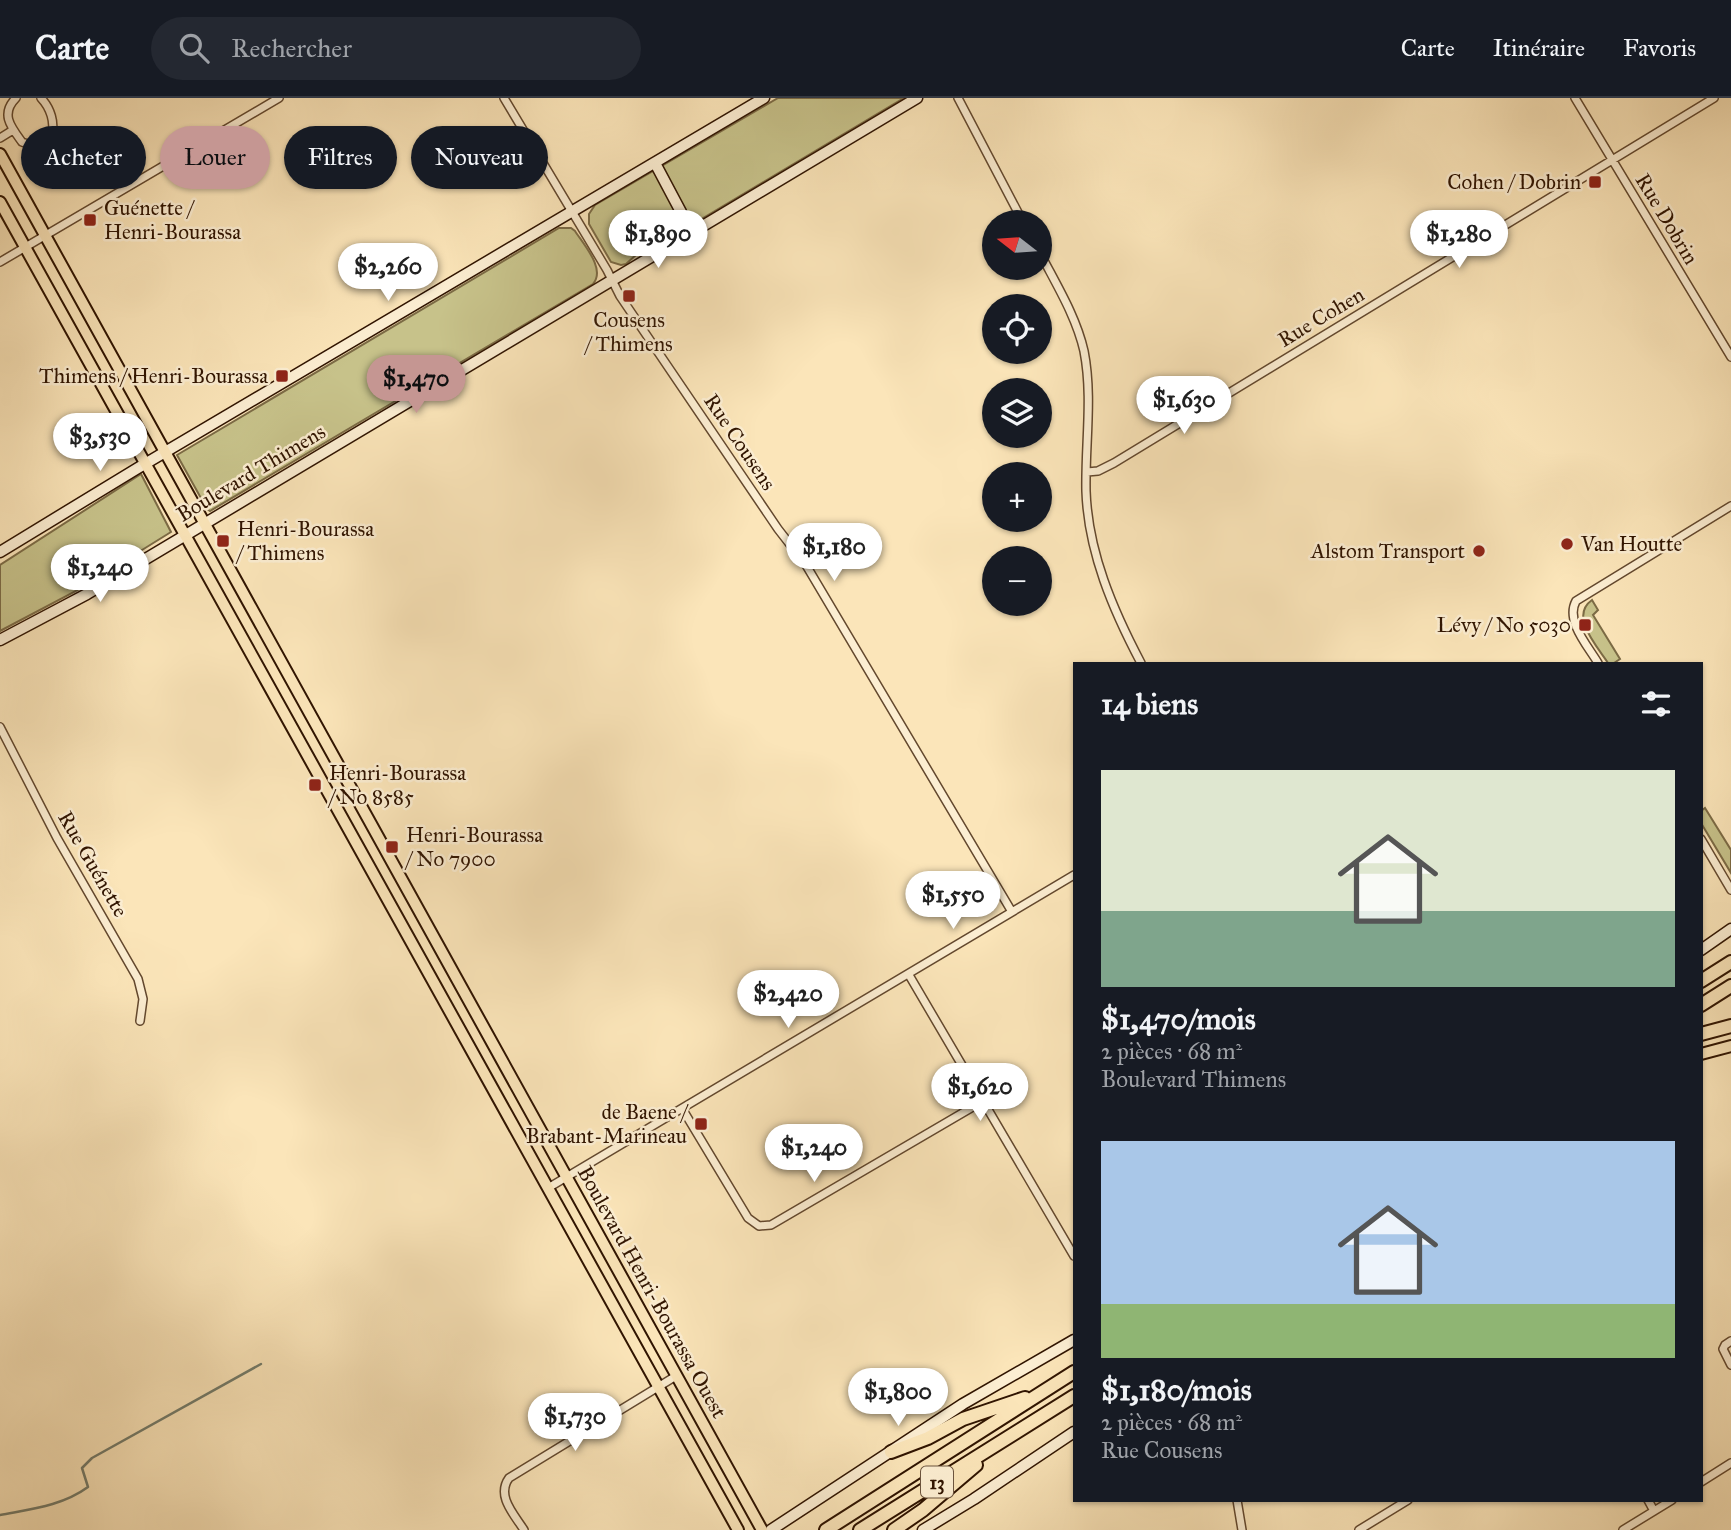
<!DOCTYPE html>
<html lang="fr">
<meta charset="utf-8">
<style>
body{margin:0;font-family:"IM FELL Great Primer",serif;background:#242831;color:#f1f3f6;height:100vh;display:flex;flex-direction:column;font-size:26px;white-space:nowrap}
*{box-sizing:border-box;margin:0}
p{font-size:23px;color:#9ea1a6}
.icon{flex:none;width:38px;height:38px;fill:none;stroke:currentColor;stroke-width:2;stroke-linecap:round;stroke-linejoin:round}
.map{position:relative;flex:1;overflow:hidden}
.details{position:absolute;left:1073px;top:564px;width:630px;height:840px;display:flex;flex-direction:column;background:#171b24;border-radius:0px;box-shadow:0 2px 5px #0004}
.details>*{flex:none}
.guide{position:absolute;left:21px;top:28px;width:665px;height:63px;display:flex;gap:14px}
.needle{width:46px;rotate:287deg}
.controls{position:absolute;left:982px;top:112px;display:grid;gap:14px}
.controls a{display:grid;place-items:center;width:70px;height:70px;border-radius:50%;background:#171b24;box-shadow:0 2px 5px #0004;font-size:35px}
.price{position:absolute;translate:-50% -60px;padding:0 16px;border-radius:24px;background:#fff;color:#222;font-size:23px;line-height:46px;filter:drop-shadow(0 2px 4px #0008)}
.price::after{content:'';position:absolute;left:50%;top:42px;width:21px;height:16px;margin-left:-10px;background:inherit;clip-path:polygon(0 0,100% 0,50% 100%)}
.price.on{background:#c59692;color:#111}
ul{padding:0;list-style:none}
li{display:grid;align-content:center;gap:14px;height:371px;padding:0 28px}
li span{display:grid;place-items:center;height:217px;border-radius:0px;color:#555}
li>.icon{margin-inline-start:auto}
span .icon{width:126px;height:126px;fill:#fffc;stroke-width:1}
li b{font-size:30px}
h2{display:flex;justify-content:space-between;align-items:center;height:84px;padding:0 28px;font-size:30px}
.chip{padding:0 24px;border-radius:32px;background:#171b24;box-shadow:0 2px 5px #0004;font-size:24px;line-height:63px}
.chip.on{background:#c59692;color:#111}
header{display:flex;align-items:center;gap:42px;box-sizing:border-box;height:98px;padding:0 35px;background:#171b24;border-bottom:2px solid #363941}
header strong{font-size:33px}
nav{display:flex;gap:38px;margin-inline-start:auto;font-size:24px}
.search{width:490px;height:63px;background:#242831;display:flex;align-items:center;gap:18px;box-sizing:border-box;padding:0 24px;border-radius:38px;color:#9ea1a6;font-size:26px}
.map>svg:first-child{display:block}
</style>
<header>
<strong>Carte</strong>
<div class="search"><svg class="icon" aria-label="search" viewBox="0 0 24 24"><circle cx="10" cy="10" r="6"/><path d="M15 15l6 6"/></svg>Rechercher</div>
<nav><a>Carte</a><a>Itinéraire</a><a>Favoris</a></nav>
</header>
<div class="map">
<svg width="1731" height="1432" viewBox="0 0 1731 1432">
<rect width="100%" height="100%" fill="#fbe5b9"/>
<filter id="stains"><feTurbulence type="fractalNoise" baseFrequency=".00286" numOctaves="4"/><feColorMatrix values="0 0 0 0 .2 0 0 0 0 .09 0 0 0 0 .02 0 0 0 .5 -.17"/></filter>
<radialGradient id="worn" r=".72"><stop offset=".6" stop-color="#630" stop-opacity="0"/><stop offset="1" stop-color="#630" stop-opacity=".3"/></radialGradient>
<path fill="#c7c28a" stroke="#7c6b45" stroke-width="2" d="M778 0H904L683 132 674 124 666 135 648 146 626 166 621 167 611 164 589 126V116L595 107Z
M559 130H571L575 133C584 147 606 171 593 186L210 413 207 411 177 357Z
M141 376 171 434 76 493 0 533V467Z
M1592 502 1598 512 1593 517 1620 561 1614 565H1608C1597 548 1569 518 1592 502Z
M1705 710 1731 752V775L1701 725V713Z"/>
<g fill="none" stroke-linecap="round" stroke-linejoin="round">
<path stroke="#737b6a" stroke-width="2.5" d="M0 1417C31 1411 62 1408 88 1389L82 1370 92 1360 261 1266"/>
<defs>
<path id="street" d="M16 0C0 16 11 29 22 44 56 58 61 21 41 0
M504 0 607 172 620 198 778 431 806 467 1012 814
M958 0 1023 124
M1575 0 1731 259
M0 40 13 32
M1040 155C1056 186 1076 218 1084 253 1093 299 1085 346 1086 393 1088 454 1113 512 1141 565
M0 164 279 0
M1087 374 1098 373 1114 365 1714 0
M1598 565C1588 548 1565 523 1576 503L1731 408
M0 629 57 740 138 881 143 901 140 923
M1701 741 1731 792
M909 877 1074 1158
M683 1012 748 1120 759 1128 771 1127 983 1003
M548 1090 1074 777
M1731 1243 1725 1247 1723 1251 1731 1267
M1701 1384 1731 1365
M1237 1402 1242 1432
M1648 1402 1654 1413
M524 1432C514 1416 496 1398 509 1380L676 1278
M1359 1432 1408 1402
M1623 1432 1672 1402"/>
<path id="secondary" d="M655 65 681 114 680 122 669 147
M0 454 138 370 764 0
M0 542 87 496 917 0
M1701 852 1731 831
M771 1432 963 1306 1074 1242
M923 1432 974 1401 1074 1334"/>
<path id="primary" d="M0 56 762 1432
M0 104 738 1432
M1701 956 1731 948"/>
<path id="highway" d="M1701 883 1731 864
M1701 907 1731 888
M1701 936 1731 928
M891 1354 928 1340 963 1321 1025 1300
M826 1432 1074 1274
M860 1432 1074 1298
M894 1432 923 1412 976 1367"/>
</defs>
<use href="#street" stroke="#63482e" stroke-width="10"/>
<use href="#secondary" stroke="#301400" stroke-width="13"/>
<use href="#primary" stroke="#301400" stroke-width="14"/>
<use href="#highway" stroke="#301400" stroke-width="16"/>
<use href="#street" stroke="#fceed2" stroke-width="7"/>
<use href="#secondary" stroke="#fceed2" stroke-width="10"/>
<use href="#primary" stroke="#fbe5b9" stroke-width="10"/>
<use href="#highway" stroke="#fbe5b9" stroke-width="12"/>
</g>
<g fill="#8f2418" stroke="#fceed2" stroke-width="2.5">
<rect x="1588" y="77" width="14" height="14" rx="3.5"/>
<rect x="83" y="115" width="14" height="14" rx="3.5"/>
<rect x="622" y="191" width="14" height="14" rx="3.5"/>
<rect x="275" y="271" width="14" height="14" rx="3.5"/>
<rect x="216" y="436" width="14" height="14" rx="3.5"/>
<circle cx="1567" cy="446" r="7"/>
<circle cx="1479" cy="453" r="7"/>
<rect x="1578" y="520" width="14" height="14" rx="3.5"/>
<rect x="308" y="680" width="14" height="14" rx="3.5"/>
<rect x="385" y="742" width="14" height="14" rx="3.5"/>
<rect x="694" y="1019" width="14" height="14" rx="3.5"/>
</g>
<g text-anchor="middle" stroke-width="5" stroke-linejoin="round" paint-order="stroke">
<rect fill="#fceed2" stroke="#6d553f" stroke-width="2" x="921" y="1368.5" width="32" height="31" rx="5"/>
<g font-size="19" font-weight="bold" fill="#301400">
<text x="937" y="1391">13</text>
</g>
<g font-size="21" fill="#301400" stroke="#fceed2" text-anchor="end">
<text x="1581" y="91">Cohen / Dobrin</text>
<text x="104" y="117" text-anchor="start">Guénette /<tspan x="104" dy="24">Henri-Bourassa</tspan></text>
<text x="629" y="229" text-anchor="middle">Cousens<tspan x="629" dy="24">/ Thimens</tspan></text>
<text x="268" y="285">Thimens / Henri-Bourassa</text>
<text x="237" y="438" text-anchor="start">Henri-Bourassa<tspan x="237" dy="24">/ Thimens</tspan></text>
<text x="1581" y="453" text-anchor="start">Van Houtte</text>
<text x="1465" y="460">Alstom Transport</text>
<text x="1571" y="534">Lévy / No 5030</text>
<text x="329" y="682" text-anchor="start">Henri-Bourassa<tspan x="329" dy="24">/ No 8585</tspan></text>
<text x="406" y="744" text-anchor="start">Henri-Bourassa<tspan x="406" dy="24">/ No 7900</tspan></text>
<text x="687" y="1021">de Baene /<tspan x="687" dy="24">Brabant-Marineau</tspan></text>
</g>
<g font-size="21" fill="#301400" stroke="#fceed2">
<text transform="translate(1667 121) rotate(59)" y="7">Rue Dobrin</text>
<text transform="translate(1321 219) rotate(-31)" y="7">Rue Cohen</text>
<text transform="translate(740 344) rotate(56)" y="7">Rue Cousens</text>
<text transform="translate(251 375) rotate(-31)" y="7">Boulevard Thimens</text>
<text transform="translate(93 766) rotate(60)" y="7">Rue Guénette</text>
<text transform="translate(652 1194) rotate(61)" y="7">Boulevard Henri-Bourassa Ouest</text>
</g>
</g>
<rect width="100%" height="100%" filter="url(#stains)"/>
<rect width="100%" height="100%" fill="url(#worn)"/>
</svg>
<div class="controls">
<a><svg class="needle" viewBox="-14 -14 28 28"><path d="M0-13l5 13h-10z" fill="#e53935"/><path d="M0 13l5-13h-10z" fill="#9ea1a6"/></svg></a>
<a><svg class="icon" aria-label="locate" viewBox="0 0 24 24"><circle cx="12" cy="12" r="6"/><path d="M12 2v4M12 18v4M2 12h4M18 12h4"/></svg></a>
<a><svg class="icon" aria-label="layers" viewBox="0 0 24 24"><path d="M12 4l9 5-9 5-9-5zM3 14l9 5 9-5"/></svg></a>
<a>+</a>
<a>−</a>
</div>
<b class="price" style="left:658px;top:172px">$1,890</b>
<b class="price" style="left:1459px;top:172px">$1,280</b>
<b class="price" style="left:388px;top:205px">$2,260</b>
<b class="price on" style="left:416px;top:317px">$1,470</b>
<b class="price" style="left:1184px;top:338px">$1,630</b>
<b class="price" style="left:100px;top:375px">$3,530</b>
<b class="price" style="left:834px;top:485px">$1,180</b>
<b class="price" style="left:100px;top:506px">$1,240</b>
<b class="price" style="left:953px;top:833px">$1,550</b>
<b class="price" style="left:788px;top:932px">$2,420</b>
<b class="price" style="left:980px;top:1025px">$1,620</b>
<b class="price" style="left:814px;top:1086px">$1,240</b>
<b class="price" style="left:898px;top:1330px">$1,800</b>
<b class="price" style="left:575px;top:1355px">$1,730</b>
<div class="guide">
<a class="chip">Acheter</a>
<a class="chip on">Louer</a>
<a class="chip">Filtres</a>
<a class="chip">Nouveau</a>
</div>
<section class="details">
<h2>14 biens<svg class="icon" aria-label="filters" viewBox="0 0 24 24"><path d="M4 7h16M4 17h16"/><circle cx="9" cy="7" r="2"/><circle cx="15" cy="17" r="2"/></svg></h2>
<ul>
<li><span style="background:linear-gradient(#dfe7d0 65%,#7fa58c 0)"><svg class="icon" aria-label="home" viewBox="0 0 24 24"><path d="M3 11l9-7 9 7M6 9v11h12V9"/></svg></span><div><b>$1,470/mois</b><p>2 pièces · 68 m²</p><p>Boulevard Thimens</p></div></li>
<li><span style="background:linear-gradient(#a9c7e8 75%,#8fb573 0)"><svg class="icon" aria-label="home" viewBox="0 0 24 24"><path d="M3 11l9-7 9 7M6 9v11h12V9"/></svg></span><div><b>$1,180/mois</b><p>2 pièces · 68 m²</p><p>Rue Cousens</p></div></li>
</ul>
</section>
</div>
